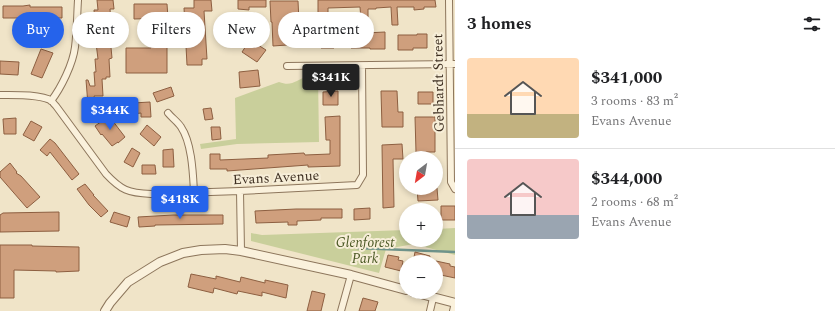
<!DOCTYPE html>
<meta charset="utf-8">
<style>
body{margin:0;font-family:Spectral,serif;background:#f6f6f6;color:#202124;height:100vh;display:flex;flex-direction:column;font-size:15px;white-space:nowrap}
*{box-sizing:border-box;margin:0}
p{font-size:13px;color:#757577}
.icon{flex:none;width:22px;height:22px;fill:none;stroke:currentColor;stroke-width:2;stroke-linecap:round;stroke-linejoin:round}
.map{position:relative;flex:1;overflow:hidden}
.side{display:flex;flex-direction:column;background:#fff;width:380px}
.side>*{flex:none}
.banner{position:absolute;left:12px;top:12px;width:380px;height:36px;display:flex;gap:8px}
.needle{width:26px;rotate:211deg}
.tools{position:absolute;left:399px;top:151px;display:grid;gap:8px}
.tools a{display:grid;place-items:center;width:44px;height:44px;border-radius:50%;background:#fff;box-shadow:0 2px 6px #0003;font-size:20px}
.price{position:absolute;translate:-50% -34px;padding:0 9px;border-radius:4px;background:#2563eb;color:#fff;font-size:13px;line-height:26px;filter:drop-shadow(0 1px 2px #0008)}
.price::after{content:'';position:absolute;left:50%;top:24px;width:12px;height:9px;margin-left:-6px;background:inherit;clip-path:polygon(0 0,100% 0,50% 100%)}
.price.on{background:#222;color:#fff}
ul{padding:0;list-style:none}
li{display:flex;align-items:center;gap:12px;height:100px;padding:0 12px}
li+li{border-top:1px solid #e0e0e0}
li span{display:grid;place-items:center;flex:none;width:112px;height:80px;border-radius:4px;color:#555}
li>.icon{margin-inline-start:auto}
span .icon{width:48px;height:48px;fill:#fffc;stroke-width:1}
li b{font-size:17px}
h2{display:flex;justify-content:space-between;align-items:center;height:48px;padding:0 12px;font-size:17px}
.chip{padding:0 14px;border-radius:18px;background:#fff;box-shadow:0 2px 6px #0003;font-size:14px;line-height:36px}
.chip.on{background:#2563eb;color:#fff}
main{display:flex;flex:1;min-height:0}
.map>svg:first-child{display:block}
</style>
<main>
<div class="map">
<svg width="455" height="311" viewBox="0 0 455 311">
<rect width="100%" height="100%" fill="#f0e4c8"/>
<path fill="#c9cf9b" d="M318 75 319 142 237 144 201 149 200 144 236 139 235 98 279 82C292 87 296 80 308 76 311 75 314 75 318 75Z
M455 228V255L414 244 386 249 379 273 251 241V233L262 235 406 230V240H436V229Z"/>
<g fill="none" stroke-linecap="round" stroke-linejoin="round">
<path stroke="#6f938a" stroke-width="2.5" d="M357 248 455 252"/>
</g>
<path fill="#cf9f7d" stroke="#8d5f41" d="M97 0H113L114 9H110L111 23H114V37H110L112 58 109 59 110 77H106V79H102L103 96H94L99 113 89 116 86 106 88 105 86 80H88L90 86H95L94 72H96L95 59H98L96 43H99L98 24H95L94 10H98Z
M194 0H211L212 11H204L207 59H202V65H187L184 8H194Z
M238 0H266V7H249V10L238 9Z
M318 0H435L436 7H424V9L414 10V7H397L398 25H392L391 7 376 8V9H368V20H361L360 7 328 8V15H318Z
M270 1H298L299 22H285L287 45 273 46 272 22H271Z
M134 4H167L168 18 134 19Z
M30 5V7H62V18H31V23H23V18H3V6H23Z
M300 30H313V32L334 33V48H321V47H301Z
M350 32H365V33L385 32V49H370V48H351Z
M417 34H427V48H413V50H398V35H417Z
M250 40 266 50 257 62 242 52Z
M151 46H167V73H126V48H151Z
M41 49 53 53 42 78 31 74Z
M0 61 19 62 18 75 0 74Z
M258 70 260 86 240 88 239 72Z
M171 87 174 96 157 102 153 93Z
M338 91V105H323V92Z
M381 91H397L398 112H403V127H382Z
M418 92H433V104H418Z
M150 102 151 117H141V113L133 114V103Z
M211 108 213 119 205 120 203 109Z
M109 116 125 137 118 143V142L112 146 102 134 101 135 95 126Z
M340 116V166L308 167V165L227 171V169H210V154H220V160L268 158V155L304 153 305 155 330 154V140H326L325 117Z
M415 117H435V152H416Z
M16 118V134H4L3 119Z
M31 121 42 127 34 141 23 135Z
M147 125 161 137 154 146 140 134Z
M211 127H220L221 139 212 140Z
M50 139 55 143 79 174 72 180 50 152 47 156 40 150Z
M402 144 403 159H393L394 207 383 208 382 145Z
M132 148 140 153 133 167 124 162Z
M173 149 174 167H163V150Z
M10 163 17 172 16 173 21 176 40 197 27 208 0 177V172Z
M142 165H155L156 174H142Z
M85 184 94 195H93L108 211 101 217 89 205 77 189Z
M417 188H437L438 200 418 201Z
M441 206H455V220H441Z
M370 208V219L354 220V209Z
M296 209H342V218H321V220L297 221V225H288V222L256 223 255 211Z
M59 212V231L0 232V215L3 213Z
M114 212 130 217 127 227 110 222Z
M173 215H223V224L155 225V226L139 227 138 217Z
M0 245H32V246L79 247V271L56 272V271L14 270V298H0Z
M415 252 430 256 429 262H413Z
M388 255 399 257 398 260 403 261 401 271 385 267Z
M436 261 450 264V266L455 267V278L436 274Z
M191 274 216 279V276L240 282 241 277 265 283V280L288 285 286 298 262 292V296L238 291 237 294 214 288 213 293 188 287Z
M312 291 325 294 321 311H307Z
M363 298 378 302 375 311H359Z"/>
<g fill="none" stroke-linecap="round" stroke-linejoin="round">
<defs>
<path id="minor" d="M449 0 451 182 455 189
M287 66 455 64
M0 95C13 95 41 94 52 101 53 103 55 105 56 106L106 174C121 190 128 193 151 194L240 191 357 185 363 175 362 66
M51 101C61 88 73 64 75 47 77 32 77 16 78 0
M168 113C172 118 178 122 181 127 192 143 193 174 194 192
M240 191 241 251
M341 311 351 275
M430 311 433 298
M453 311 455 303"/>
<path id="tertiary" d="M413 292 455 303
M105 311 110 303 128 282 160 262 183 253 201 250 225 249 241 251 351 275 406 290"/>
</defs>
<use href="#minor" stroke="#8d765c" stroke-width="8"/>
<use href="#tertiary" stroke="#8d765c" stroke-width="10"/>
<use href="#minor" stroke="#faf1dc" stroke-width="6"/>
<use href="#tertiary" stroke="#faf1dc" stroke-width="8"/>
</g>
<g text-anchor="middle" stroke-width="4" stroke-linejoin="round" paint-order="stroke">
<g font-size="14" fill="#3d2e20" stroke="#f7eed8">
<text transform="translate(438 83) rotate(-91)" y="5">Gebhardt Street</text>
<text transform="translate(276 177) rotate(-3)" y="5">Evans Avenue</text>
</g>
<g font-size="14" font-style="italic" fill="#4d5a26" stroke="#f7eed8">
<text x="365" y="247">Glenforest<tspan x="365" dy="16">Park</tspan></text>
</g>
</g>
</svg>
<div class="tools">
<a><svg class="needle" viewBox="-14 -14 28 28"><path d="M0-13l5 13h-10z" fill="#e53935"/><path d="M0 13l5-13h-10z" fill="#757577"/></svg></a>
<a>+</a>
<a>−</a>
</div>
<b class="price on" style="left:331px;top:98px">$341K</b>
<b class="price" style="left:110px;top:131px">$344K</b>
<b class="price" style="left:180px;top:220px">$418K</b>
<div class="banner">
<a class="chip on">Buy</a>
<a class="chip">Rent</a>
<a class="chip">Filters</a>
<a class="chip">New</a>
<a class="chip">Apartment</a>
</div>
</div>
<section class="side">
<h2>3 homes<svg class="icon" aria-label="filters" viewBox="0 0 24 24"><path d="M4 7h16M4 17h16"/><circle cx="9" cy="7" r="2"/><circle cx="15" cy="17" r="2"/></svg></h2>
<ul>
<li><span style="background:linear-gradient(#ffd9b3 70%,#c2b280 0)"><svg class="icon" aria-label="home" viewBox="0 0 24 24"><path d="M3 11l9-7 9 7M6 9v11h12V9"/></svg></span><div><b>$341,000</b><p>3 rooms · 83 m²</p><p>Evans Avenue</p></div></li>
<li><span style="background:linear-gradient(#f6c9c9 70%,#9aa5b1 0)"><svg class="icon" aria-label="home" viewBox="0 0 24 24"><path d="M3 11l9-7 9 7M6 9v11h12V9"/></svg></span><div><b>$344,000</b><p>2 rooms · 68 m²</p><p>Evans Avenue</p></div></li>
</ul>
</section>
</main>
